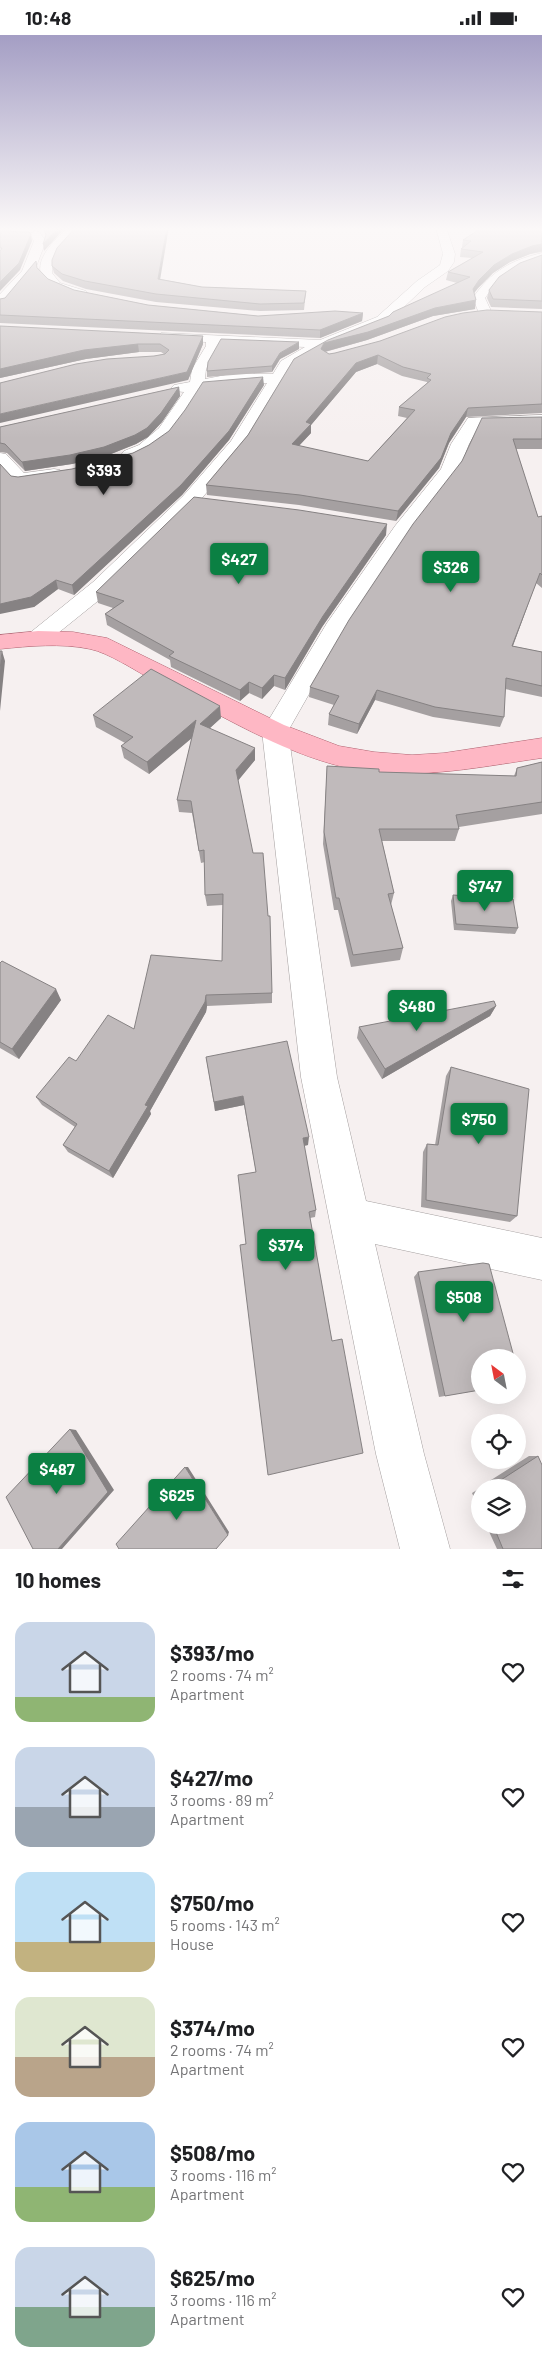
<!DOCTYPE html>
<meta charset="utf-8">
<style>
body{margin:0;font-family:Barlow,sans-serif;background:#f6f6f6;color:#202124;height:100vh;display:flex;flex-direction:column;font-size:19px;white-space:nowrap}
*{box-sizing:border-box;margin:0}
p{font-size:16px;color:#757577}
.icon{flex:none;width:28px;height:28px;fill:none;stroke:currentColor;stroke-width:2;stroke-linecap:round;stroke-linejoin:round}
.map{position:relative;height:1514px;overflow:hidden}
.drawer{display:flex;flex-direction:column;background:#fff;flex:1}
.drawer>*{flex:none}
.needle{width:32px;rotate:328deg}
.fabs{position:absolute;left:471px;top:1314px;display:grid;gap:10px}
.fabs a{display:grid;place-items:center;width:55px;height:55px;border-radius:50%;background:#fff;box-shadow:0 5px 20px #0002;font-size:25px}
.price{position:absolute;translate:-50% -42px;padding:0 11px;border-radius:5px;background:#0b8043;color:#fff;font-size:16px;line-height:32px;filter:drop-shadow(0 1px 2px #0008)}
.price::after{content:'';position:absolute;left:50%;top:30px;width:15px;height:11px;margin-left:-8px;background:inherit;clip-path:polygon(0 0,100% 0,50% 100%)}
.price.selected{background:#222;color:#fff}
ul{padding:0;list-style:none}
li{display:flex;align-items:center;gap:15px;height:125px;padding:0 15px}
li span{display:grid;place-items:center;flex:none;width:140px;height:100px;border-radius:15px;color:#555}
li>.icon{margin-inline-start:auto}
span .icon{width:60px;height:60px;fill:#fffc;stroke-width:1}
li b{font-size:21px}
h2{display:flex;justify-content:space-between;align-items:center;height:60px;padding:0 15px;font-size:21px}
.status{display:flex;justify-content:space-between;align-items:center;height:35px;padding:0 25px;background:#fff;direction:ltr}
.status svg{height:14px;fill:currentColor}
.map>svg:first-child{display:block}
</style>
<div class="status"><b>10:48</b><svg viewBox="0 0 49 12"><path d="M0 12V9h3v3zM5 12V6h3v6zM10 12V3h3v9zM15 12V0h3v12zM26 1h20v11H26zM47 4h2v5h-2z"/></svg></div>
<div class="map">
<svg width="542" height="1514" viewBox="0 0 542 1514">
<rect width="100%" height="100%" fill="#f6f0f0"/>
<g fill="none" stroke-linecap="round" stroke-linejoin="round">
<defs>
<path id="minor" d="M69 192H81C68 207 51 217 52 238L60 248 86 256 88 259 82 263C27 251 30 225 69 192Z
M436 192H446L455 219 454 227 448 236 425 252 387 288 327 312 292 332 244 413 197 469 109 557 47 607 39 609 31 607 28 602 31 597 93 547 183 461 231 406 267 348 231 349 202 354C187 377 158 432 124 424L121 420 124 416 139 410 159 393 184 357 174 356 171 353 174 350 190 347 192 334 206 311V307L161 304 159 301 161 298 320 305 377 282 417 246 440 230 443 219ZM220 308 305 312 281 326 273 339H231L205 344 206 334Z
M35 196 39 197 46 206 34 237 5 270 0 271V259L22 236 34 206 30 199Z
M542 218V225C518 231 499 242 485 263L492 278 490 281H480L473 263C490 237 511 225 542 218Z
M542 380V390L479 391 469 409 459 435 410 498 346 594 288 696 337 1042 366 1166 542 1203V1245L375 1209 424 1419 450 1514H400L376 1419 301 1042 262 696 327 588 395 491 441 434 451 409 468 383Z
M0 418 6 419 24 438 54 434 60 435 63 439 60 443C51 445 23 452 15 448 9 446 4 438 0 433Z"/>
<path id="primary" d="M38 596 73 597 107 603 284 690 339 711 374 717 412 720 444 718 542 703V723C472 733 402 749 332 729 269 711 210 674 151 644 134 635 109 618 90 614 61 608 30 611 0 614V600Z"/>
</defs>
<use href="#minor" stroke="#a49f9f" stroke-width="1"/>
<use href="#primary" stroke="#b16371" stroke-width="1"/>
<use href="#minor" fill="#fff" fill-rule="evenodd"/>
<use href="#primary" fill="#feb7c4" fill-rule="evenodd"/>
</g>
<path fill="#a5a0a1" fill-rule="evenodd" d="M0 192H40L34 194H0Z
M542 192V217L530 219 510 227 493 238 478 253 474 258 475 274 433 281 367 305 325 317 329 319 335 318 542 277V378L466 382 449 408 439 433 396 486 299 470 207 460 206 450 248 400 294 324 389 281 457 248 446 245 448 237 472 223 460 222 461 214 463 213 462 212 463 205ZM377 329 402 341 427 347V348L399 372 398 381 407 383 368 426 299 411 311 398V390L356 337Z
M542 220V274L491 272 487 263 489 255Z
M52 231 160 244 202 252 306 256 304 275 260 276 156 267 86 254 63 246 54 238Z
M38 233 48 244 74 255 148 270 258 281 363 278 362 286 320 303 0 288V264L5 263Z
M0 291 203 309 188 345 154 321 164 319 161 317H139L86 324 0 343Z
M299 314 280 324 272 337 207 342V336Z
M264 350 229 405 182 460 74 560 58 554 34 572 11 441 18 442 72 434 133 418 149 410Z
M179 352 180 361 162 387 148 402 136 409 106 421 72 429 25 436 7 418 0 417V392Z
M542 382V414H516L538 482 542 481V553L536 548 513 611 542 617V662L505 654 504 682 500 692 433 682 375 665 357 699 328 690 329 679 334 670 309 662 310 652 462 426Z
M386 500 322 592 285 655 274 651 262 664 249 658 240 666 171 632 170 625 107 590 105 579 113 573 98 568 96 557Z
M93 680 221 683 210 693 255 725 238 745 272 958V968L207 971 206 977 150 1076 151 1079 113 1143 68 1117 63 1110 75 1092 42 1070 36 1062 76 1026 134 994 222 926 223 870 207 871 205 860V827L201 828 192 778 179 777 177 765 192 702 149 739 124 723 121 711 125 708 96 692Z
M542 727V779L459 792V794L455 806H382L394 858 391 870 403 913 400 925 351 932 338 875H334L323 809 327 731 379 737 514 741 517 733Z
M453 860 518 893 515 899 454 895 451 866Z
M0 928 61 965 19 1024 0 1013Z
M496 971 490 981 382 1044 357 1003 359 992Z
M206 1022 308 1110 304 1111 316 1175 315 1182 310 1183 332 1306 363 1418 246 1209 256 1137 244 1070 215 1076Z
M451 1032 517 1181 510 1187 421 1172 423 1117 427 1109 435 1110 446 1041Z
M418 1237 480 1322V1355L439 1362 414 1242Z
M529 1421H538L542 1514H497L486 1490H518V1452H480Z
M480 1453V1476L472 1458Z"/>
<path fill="#868283" d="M59 192H66L44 216 43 209Z
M167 192H169L159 251 158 244Z
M31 199 32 206 20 235 0 256V247Z
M542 209V216L530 219 510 227 493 238 478 253 471 262 473 254 479 245 494 230 512 219 532 211Z
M476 265 475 274 433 281 367 305 324 317 321 314 324 308 435 273Z
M363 278 362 286 320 303V295Z
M203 301V309L188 345 0 388V379L187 337Z
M299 307V314L280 324 272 337V331L280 318Z
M138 309 139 317 86 324 0 343V334L84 315Z
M378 320 377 329 356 337 311 390V398L291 419 292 409 306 387 356 328Z
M263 342 264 350 229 405 182 460 74 560 72 550Z
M179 352 180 361 162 387 148 402 136 409 106 421 72 429 25 436 22 427Z
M468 373 466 382 449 408 439 433 396 486 398 476Z
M387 489 386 500 322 592 285 655V643L323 581Z
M540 538 536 548 509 621 512 611Z
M56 545 58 554 34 572 0 579V569Z
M2 616 5 626 0 676V635Z
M274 640V651L262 664V653Z
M249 647V658L240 666V655Z
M377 655 375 665 357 699 359 689Z
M220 671 221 683 201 701 200 689Z
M196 685 198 698 149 739 147 727Z
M255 713V725L237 747 236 735Z
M56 954 61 965 19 1024 12 1014Z
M206 960 207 971 206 977 150 1076 151 1079 113 1143 109 1136Z
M496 971 490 981 382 1044 385 1034Z
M243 1061 244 1070 215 1076 214 1067Z
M309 1102 308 1110 302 1111 303 1103Z
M70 1394 76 1395 114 1455 62 1514H58Z
M185 1432H188L229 1497 228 1500Z"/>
<path fill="#c0babb" stroke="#868283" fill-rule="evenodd" d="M47 192H59L43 209 46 200 44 194Z
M76 192H167L158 244 202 252 306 256 304 268 260 269 156 259 85 246 62 239 52 231V225L57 213Z
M483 192H542V209L532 211 512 219 494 230 479 245 473 254 476 265 435 273 368 297 324 308 321 314 329 319 335 318 380 306 445 282 463 278 487 275 542 277V369L468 373 451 398 441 423 398 476 300 460 206 450 248 400 294 324 328 305 389 281 393 277 470 242 448 237 483 217 461 214 471 206 463 205ZM378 320 403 332 431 339 427 343 431 345 399 372 415 375 368 426 292 409 311 389 306 387 356 328Z
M0 196 29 197 31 199 19 228 0 247V216L2 213H0Z
M542 220V266L493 264 489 255 499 242 520 228Z
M36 226 37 233 48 244 74 255 148 270 258 281 335 276 363 278 320 295 0 280V264L5 263Z
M0 291 203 301 187 337 0 379V348L76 329 107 324 154 321 165 319 169 315 160 309H138L84 315 0 334Z
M221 304 299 307 280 318 272 331 207 336 208 327Z
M263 342 229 396 181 450 72 550 56 545 31 562 0 569V429L11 441 18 442 72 434 133 418 149 410 169 396 185 375 203 347Z
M179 352 161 378 147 393 135 400 104 412 70 420 22 427 5 409 0 408V392Z
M542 382V404H513L538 482 542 481V540L540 538 512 611 542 617V651L506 643 504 682 435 672 377 655 359 689 329 679 339 661 310 652 349 585 413 489 462 426 482 383Z
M194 462 299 475 387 489 323 581 285 643 274 640 262 653 249 647 240 655 169 621 174 617 105 579 124 566 96 557Z
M0 616H2L0 635Z
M151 634 220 671 200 689 255 713 236 735 253 818H263L268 881H270L272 958 206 960 205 967 145 1070 148 1071 109 1136 63 1110 77 1089 36 1062 69 1022 76 1026 108 980 134 994 151 920 222 926 223 859 205 860 204 815 199 816 191 766 177 765 196 685 147 727 121 711 133 702 93 680Z
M542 727V767L456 780 459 794H379L394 858 388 859 403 913 353 920 339 863H336L324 797 327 731 379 734V737L516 741 517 733Z
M453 860 513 864 518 893 456 889Z
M2 926 56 954 12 1014 0 1007V928Z
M494 966 496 971 385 1034 359 992Z
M287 1006 309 1102 303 1103 316 1175 309 1177 332 1306 342 1304 363 1418 268 1440 240 1210 246 1209 238 1140 256 1137 243 1061 214 1067 206 1022Z
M451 1032 529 1054 517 1181 426 1165 427 1109 438 1110Z
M483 1228 489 1229 514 1322H480V1355L445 1361 418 1237Z
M518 1337 521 1348 518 1349Z
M70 1394 108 1457 58 1514H33L6 1462Z
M538 1421 542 1430V1514H503L493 1490H518V1452H490Z
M185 1432 228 1500 216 1514H119L116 1509Z"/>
<linearGradient id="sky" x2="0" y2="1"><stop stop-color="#a49ec4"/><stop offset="0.48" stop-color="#fbf8f8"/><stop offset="1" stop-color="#fbf8f8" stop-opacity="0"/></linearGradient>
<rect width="542" height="404" fill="url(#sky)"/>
</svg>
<div class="fabs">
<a><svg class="needle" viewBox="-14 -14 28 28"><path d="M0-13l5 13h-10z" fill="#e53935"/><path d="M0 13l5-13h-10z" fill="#757577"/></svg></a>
<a><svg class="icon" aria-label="locate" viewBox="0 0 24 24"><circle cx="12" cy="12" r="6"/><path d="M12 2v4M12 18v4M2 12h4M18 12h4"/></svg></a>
<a><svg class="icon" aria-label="layers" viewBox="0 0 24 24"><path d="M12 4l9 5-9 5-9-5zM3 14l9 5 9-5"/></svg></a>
</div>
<b class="price selected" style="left:104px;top:461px">$393</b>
<b class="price" style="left:239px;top:550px">$427</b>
<b class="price" style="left:451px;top:558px">$326</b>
<b class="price" style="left:485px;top:877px">$747</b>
<b class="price" style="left:417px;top:997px">$480</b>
<b class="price" style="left:479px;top:1110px">$750</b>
<b class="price" style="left:286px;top:1236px">$374</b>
<b class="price" style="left:464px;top:1288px">$508</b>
<b class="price" style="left:57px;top:1460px">$487</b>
<b class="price" style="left:177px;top:1486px">$625</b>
</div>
<section class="drawer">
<h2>10 homes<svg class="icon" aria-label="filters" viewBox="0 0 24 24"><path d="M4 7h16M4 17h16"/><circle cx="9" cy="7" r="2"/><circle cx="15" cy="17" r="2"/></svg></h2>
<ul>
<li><span style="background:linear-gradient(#c9d6e8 75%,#8fb573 0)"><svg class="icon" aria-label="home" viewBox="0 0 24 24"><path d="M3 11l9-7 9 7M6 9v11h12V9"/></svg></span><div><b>$393/mo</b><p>2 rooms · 74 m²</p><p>Apartment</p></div><svg class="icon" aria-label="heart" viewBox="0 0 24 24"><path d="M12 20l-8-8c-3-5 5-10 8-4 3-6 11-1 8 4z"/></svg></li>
<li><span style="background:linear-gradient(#c9d6e8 60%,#9aa5b1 0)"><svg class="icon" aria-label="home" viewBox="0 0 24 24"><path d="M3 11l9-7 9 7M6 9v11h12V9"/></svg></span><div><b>$427/mo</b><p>3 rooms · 89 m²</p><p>Apartment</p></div><svg class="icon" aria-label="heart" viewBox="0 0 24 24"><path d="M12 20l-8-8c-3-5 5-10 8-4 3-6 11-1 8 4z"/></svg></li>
<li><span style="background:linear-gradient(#bfe0f5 70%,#c2b280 0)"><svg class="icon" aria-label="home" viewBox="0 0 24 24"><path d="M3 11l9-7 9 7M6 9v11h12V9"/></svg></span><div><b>$750/mo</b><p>5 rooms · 143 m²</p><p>House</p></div><svg class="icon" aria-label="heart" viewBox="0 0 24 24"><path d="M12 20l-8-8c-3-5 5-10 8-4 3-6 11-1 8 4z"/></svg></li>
<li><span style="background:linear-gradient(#dfe7d0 60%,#b9a48a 0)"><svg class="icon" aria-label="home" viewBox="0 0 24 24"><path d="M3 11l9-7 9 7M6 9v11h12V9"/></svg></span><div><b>$374/mo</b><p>2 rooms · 74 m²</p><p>Apartment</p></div><svg class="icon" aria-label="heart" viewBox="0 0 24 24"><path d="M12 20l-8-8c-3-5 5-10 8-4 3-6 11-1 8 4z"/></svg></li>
<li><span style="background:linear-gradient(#a9c7e8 65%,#8fb573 0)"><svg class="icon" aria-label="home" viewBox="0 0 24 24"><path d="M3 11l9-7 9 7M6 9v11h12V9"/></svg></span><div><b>$508/mo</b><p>3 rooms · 116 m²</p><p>Apartment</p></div><svg class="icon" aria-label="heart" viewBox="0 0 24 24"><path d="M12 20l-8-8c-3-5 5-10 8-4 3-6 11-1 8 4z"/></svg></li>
<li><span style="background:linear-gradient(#c9d6e8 60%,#7fa58c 0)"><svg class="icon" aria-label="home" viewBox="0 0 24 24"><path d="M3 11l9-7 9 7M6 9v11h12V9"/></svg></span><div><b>$625/mo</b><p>3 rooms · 116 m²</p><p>Apartment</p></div><svg class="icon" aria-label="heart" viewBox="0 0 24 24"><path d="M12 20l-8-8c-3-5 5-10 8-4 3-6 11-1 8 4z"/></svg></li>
</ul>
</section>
